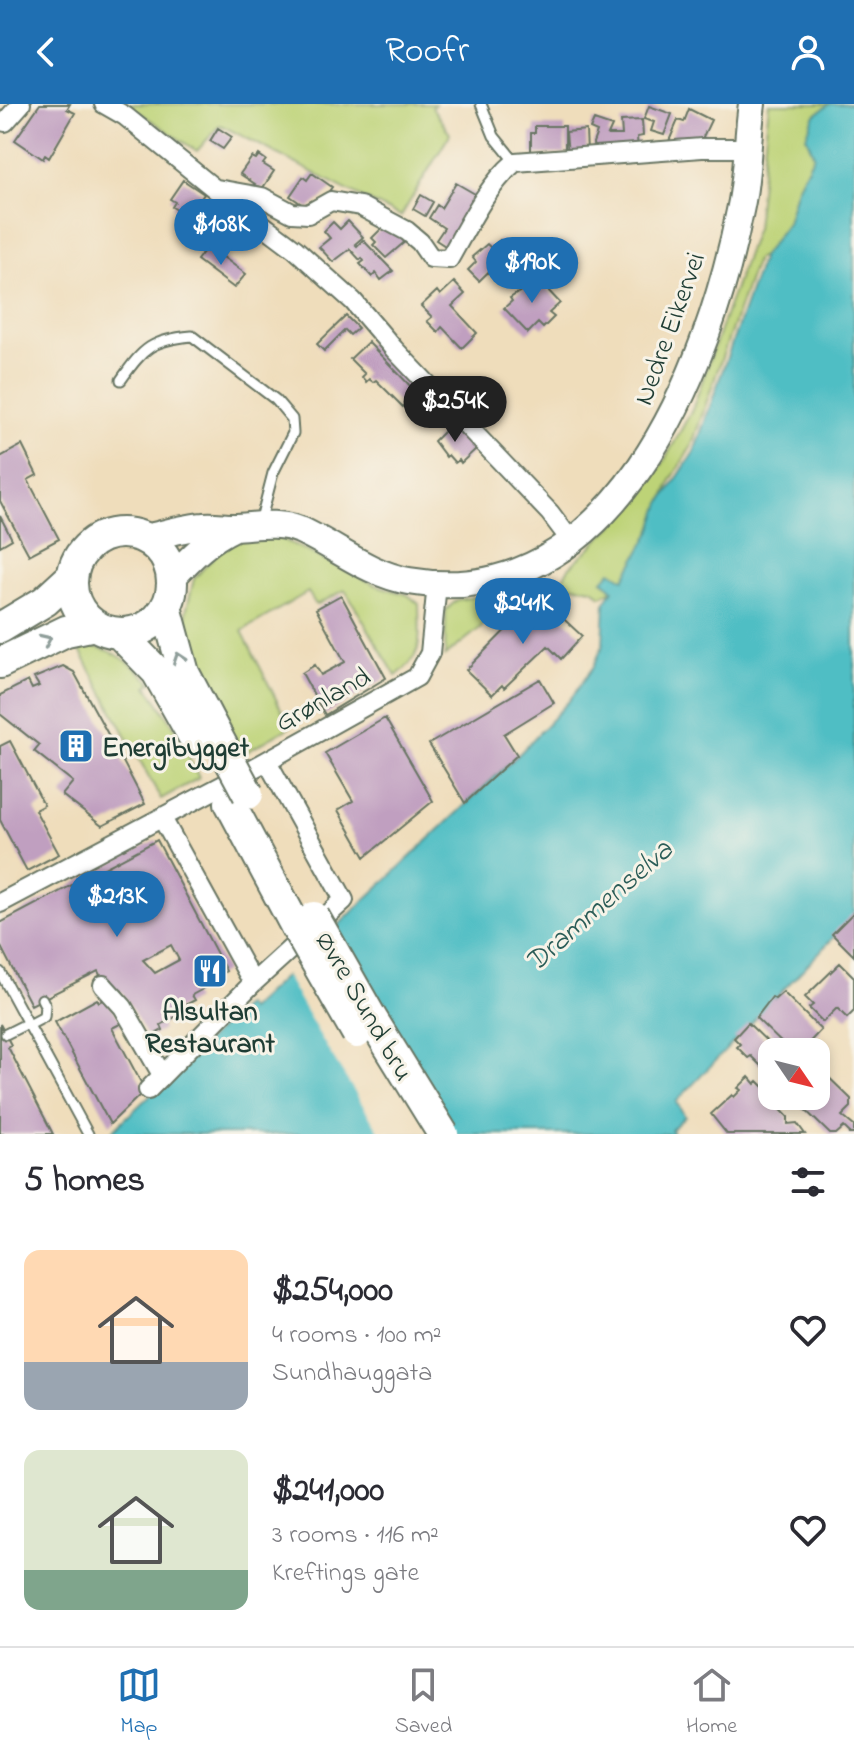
<!DOCTYPE html>
<meta charset="utf-8">
<style>
body{margin:0;font-family:"Indie Flower",sans-serif;background:#f2f2f3;color:#2b2b33;height:100vh;display:flex;flex-direction:column;font-size:30px;white-space:nowrap}
*{box-sizing:border-box;margin:0}
p{font-size:26px;color:#7c7c81}
.icon{flex:none;width:44px;height:44px;fill:none;stroke:currentColor;stroke-width:2;stroke-linecap:round;stroke-linejoin:round}
.map{position:relative;height:1030px;overflow:hidden}
.panel{display:flex;flex-direction:column;background:#fff;flex:1}
.panel>*{flex:none}
.needle{width:52px;rotate:125deg}
.controls{position:absolute;left:758px;top:934px;display:grid;gap:16px}
.controls a{display:grid;place-items:center;width:72px;height:72px;border-radius:16px;background:#fff;box-shadow:0 4px 12px #0003;font-size:40px}
.price{position:absolute;translate:-50% -68px;padding:0 18px;border-radius:28px;background:#1f6fb2;color:#fff;font-size:26px;line-height:52px;filter:drop-shadow(0 2px 4px #0008)}
.price::after{content:'';position:absolute;left:50%;top:48px;width:24px;height:18px;margin-left:-12px;background:inherit;clip-path:polygon(0 0,100% 0,50% 100%)}
.price.selected{background:#222;color:#fff}
ul{padding:0;list-style:none}
li{display:flex;align-items:center;gap:24px;height:200px;padding:0 24px}
li span{display:grid;place-items:center;flex:none;width:224px;height:160px;border-radius:16px;color:#555}
li>.icon{margin-inline-start:auto}
span .icon{width:96px;height:96px;fill:#fffc;stroke-width:1}
li b{font-size:34px}
h2{display:flex;justify-content:space-between;align-items:center;height:96px;padding:0 24px;font-size:34px}
header{display:flex;justify-content:space-between;align-items:center;height:104px;padding:0 24px;background:#1f6fb2;color:#fff;font-size:36px;font-weight:600}
.tab-bar{display:flex;justify-content:space-around;align-items:center;height:112px;border-top:2px solid #e1e1e2;background:#fff;font-size:22px;color:#7c7c81}
.tab-bar a{display:grid;justify-items:center;gap:4px}
.tab-bar .selected{color:#1f6fb2}
.map>svg:first-child{display:block}
</style>
<header><svg class="icon" aria-label="back" viewBox="0 0 24 24"><path d="M15 5l-7 7 7 7"/></svg>Roofr<svg class="icon" aria-label="person" viewBox="0 0 24 24"><circle cx="12" cy="8" r="4"/><path d="M4 21q1-7 8-7t8 7"/></svg></header>
<div class="map">
<svg width="854" height="1030" viewBox="0 0 854 1030">
<rect width="100%" height="100%" fill="#f7f3e8"/>
<filter id="ink" filterUnits="userSpaceOnUse"><feTurbulence type="fractalNoise" baseFrequency=".0125" numOctaves="2"/><feDisplacementMap in="SourceGraphic" scale="16" xChannelSelector="R" yChannelSelector="G"/><feConvolveMatrix kernelMatrix="1 2 1 2 8 2 1 2 1" color-interpolation-filters="sRGB"/></filter>
<filter id="wash" filterUnits="userSpaceOnUse"><feTurbulence type="fractalNoise" baseFrequency=".006" numOctaves="4" result="noise"/><feDisplacementMap in="SourceGraphic" scale="32" xChannelSelector="R" yChannelSelector="G"/><feGaussianBlur stdDeviation="1.8" result="paint"/><feColorMatrix in="noise" values="0 0 0 0 0 0 0 0 0 0 0 0 0 0 0 0 0 1.4 0 .05"/><feComposite in="paint" operator="in"/></filter>
<g filter="url(#wash)">
<rect width="100%" height="100%" fill="#efddbb"/>
<path fill="#bdd377" stroke="#6e8856" stroke-width="2" d="M127 0H435L432 3 450 30 401 112C339 85 281 50 220 21L197 47Z
M769 0H830L815 11 814 51 797 84 787 119 762 153 756 155 691 343 671 376 651 428 624 476 603 477 613 486 601 492 593 485 559 480 569 464 621 414 662 361 692 306 756 124Z
M274 431 376 481 408 491 419 500C419 534 426 550 396 572L345 486 316 501 308 488 242 527 290 623 241 651 188 548 186 508 194 475 218 448 240 435Z
M517 486 479 525 445 552 446 506 457 496Z
M77 541C111 542 128 556 152 579L147 582 176 625 199 674 161 695Z"/>
<path fill="#50bec4" stroke="#387e7c" stroke-width="2" d="M830 0H854V812L676 998 685 1012 671 1026 673 1030H109L245 901 249 906 521 648 569 597 594 562 603 541 605 498 613 486 603 476 611 467 624 475 651 428 661 399 694 348 762 153 787 119 797 84 814 51 806 32 815 11Z"/>
<path fill="#efddbb" d="M330 822 456 1030H381L329 947 283 867Z"/>
<g id="blocks">
<path fill="#c09fc0" fill-rule="evenodd" d="M40 0H70L67 5 75 9 49 54 45 51 43 55 15 36Z
M649 2 672 10 664 31 651 27 654 18 644 15Z
M689 5 711 16 702 35 666 44 678 16 684 18Z
M594 16 612 22 608 31H622L621 17 642 16 643 32 637 33 638 46 594 49 593 39 597 28 590 25Z
M535 22H565V50H531V29H535Z
M218 24 232 33 223 45 210 37Z
M586 26 587 48 568 50 566 28Z
M259 51 266 56 263 60 274 67 262 85 259 83 257 85 253 82 255 80 240 70 252 53 256 55Z
M312 69 332 83 327 90 309 105 290 92 303 73 307 76Z
M183 76 204 90 191 109 189 107 186 111 172 103 175 98 170 95Z
M456 79 482 94 450 145 436 136 444 124 429 114 437 101 441 104Z
M421 91 433 98 425 112 413 105Z
M208 94 218 101 202 127 191 119Z
M348 117 363 133 355 140 357 142 363 136 393 167 381 176 376 169 372 173 360 160 364 157 362 154 360 156 350 145 333 158 319 143 330 134 324 127 333 118 340 125Z
M386 120 407 136 386 154 373 141 376 138 372 134Z
M500 136 510 147 479 177 468 166 476 158 472 153 487 140 491 144Z
M208 142 246 170 234 184 197 156Z
M532 169 560 199 549 209 554 213 543 224 538 219 528 229 504 204 512 197 510 194 527 183 522 178Z
M454 178 465 190 452 202 477 229 462 244 442 223 438 228 427 217 432 213 421 202 437 187 440 191Z
M346 212 358 224 350 231 345 226 324 247 317 240Z
M368 238 417 289 403 303 376 276 373 278 369 275 366 278 362 273 365 270 350 255Z
M452 319 476 345 461 359 459 356 455 359 448 351 446 353 434 337Z
M22 341 37 371 28 376 59 435 29 451 0 397V353Z
M0 412 12 435 0 442Z
M341 491 386 574 325 611 302 569 315 561 321 571 345 558 316 505Z
M539 492 582 532 561 555 548 542 504 584 502 581 492 591 466 566Z
M63 562 74 568 115 643 109 647 113 653 119 650 145 700 102 722 62 691 73 678 34 647 39 641 0 610V591L28 577 32 585 39 582 34 574Z
M540 575 554 599 504 630 517 651 465 699 429 640Z
M385 614 433 697 365 753 338 706 353 697 325 649Z
M10 637 44 701 35 706 59 750 27 767 0 716V642Z
M157 736 226 867 208 877 210 881 192 891 195 896 176 906 179 911 161 921 163 926 148 934 122 887 117 890 103 877 98 867 31 901 0 841V819ZM171 841 179 856 155 869 143 856Z
M854 808V852L832 830Z
M840 859 854 873V907L847 914 837 904 823 918 809 904 813 901 805 893Z
M783 888 821 926 800 948H791L756 914 772 893 775 895Z
M106 894 122 919 112 924 145 986 110 1020 55 918 97 895 99 898Z
M748 919 778 948H772V973L751 952 748 954 737 943 740 940 734 934Z
M0 920 11 941 8 943 53 1030H0Z
M816 961 851 995V1003L842 1012 854 1022V1030H848L850 1029 844 1023 836 1030H830L791 992H816Z
M749 973 755 980 758 977 768 987 766 990 788 1013V1020L797 1019 805 1030H727L711 1010 732 991 734 993 741 986 738 984Z"/>
</g>
</g>
<g filter="url(#ink)">
<use href="#blocks" fill-opacity="0" stroke="#687563" stroke-width="2"/>
<g fill="none" stroke-linecap="round" stroke-linejoin="round">
<defs>
<path id="lane" d="M481 0 494 32 515 58
M121 276C144 243 152 236 192 232L276 296 292 315 293 329 273 369 260 419
M0 868 88 1030
M29 921 44 913 45 901 42 895
M6 930 28 919"/>
<path id="street" d="M104 0 125 12 215 85 295 145 353 197 394 245 550 409 571 437
M5 18 21 0
M217 85 262 93 292 109 308 110 331 97 360 102 407 127 420 138 431 154 449 155C468 122 486 83 515 58L702 44H748
M162 714 253 879
M0 799 229 678 417 573 430 549 437 480
M103 881 123 903 161 969
M148 986 253 879 344 796 267 657"/>
<path id="secondary" d="M145 434C164 430 185 423 204 422 214 421 224 423 234 423 257 422 277 417 300 426 336 442 368 470 409 477 614 512 710 263 741 102 748 69 747 34 752 0
M172 474C191 453 209 435 235 423"/>
<path id="primary" d="M72 479a50 50 0 1 1 100 0a50 50 0 1 1-100 0Z
M166 503 184 569 226 649
M0 524 45 497 70 474
M119 529 157 568 196 637
M0 559 66 527 95 521
M230 699 296 823"/>
</defs>
<use href="#lane" stroke="#687563" stroke-width="13"/>
<use href="#street" stroke="#687563" stroke-width="22"/>
<use href="#secondary" stroke="#687563" stroke-width="30"/>
<use href="#primary" stroke="#687563" stroke-width="34"/>
<use href="#lane" stroke="#fff" stroke-width="9"/>
<use href="#street" stroke="#fff" stroke-width="18"/>
<use href="#secondary" stroke="#fff" stroke-width="26"/>
<use href="#primary" stroke="#fff" stroke-width="30"/>
<defs>
<path id="primary-bridge" d="M226 649 248 690
M314 813 372 915 443 1030
M296 823 357 929"/>
</defs>
<use href="#primary-bridge" stroke="#687563" stroke-width="34" stroke-linecap="butt"/>
<use href="#primary-bridge" stroke="#fff" stroke-width="30"/>
</g>
<defs><path id="oneway-chevron" d="M-2-3.5L2.5 0L-2 3.5" fill="none" stroke-width="1.6" stroke-linecap="round" stroke-linejoin="round" transform="scale(2)"/></defs>
<g stroke="#8f9e9a">
<use href="#oneway-chevron" transform="translate(46 536) rotate(-25)"/>
<use href="#oneway-chevron" transform="translate(179 554) rotate(-109)"/>
</g>
</g>
<defs>
<symbol id="building-square" viewBox="-11 -11 22 22"><rect x="-9" y="-9" width="18" height="18" rx="4" fill="#1f6fb2" stroke="#f7f3e8"/><path d="M-4-6H4V6H1V3H-1V6H-4ZM-2.5-4.3h1.7v1.8h-1.7ZM.8-4.3h1.7v1.8H.8ZM-2.5-1h1.7V.8h-1.7ZM.8-1h1.7V.8H.8Z" fill="#fff"/></symbol>
<symbol id="restaurant-square" viewBox="-11 -11 22 22"><rect x="-9" y="-9" width="18" height="18" rx="4" fill="#1f6fb2" stroke="#f7f3e8"/><path d="M-5-6h1v4h1v-4h1v4h1v-4h1v5L-1.5 .5V6h-2V.5L-5-1ZM5-6V6H3V1.5H1.5Q1.5-4 5-6Z" fill="#fff"/></symbol>
</defs>
<g fill-rule="evenodd">
<use href="#building-square" x="56" y="622" width="40" height="40"/>
<use href="#restaurant-square" x="190" y="847" width="40" height="40"/>
</g>
<g text-anchor="middle" stroke-width="6" stroke-linejoin="round" paint-order="stroke">
<g font-size="28" fill="#1f3d34" stroke="#f7f3e8">
<text transform="translate(668 224) rotate(-70)" y="10">Nedre Eikervei</text>
<text transform="translate(322 594) rotate(-29)" y="10">Grønland</text>
<text transform="translate(366 901) rotate(60)" y="10">Øvre Sund bru</text>
</g>
<g font-size="28" font-weight="bold" fill="#1f3d34" stroke="#f7f3e8" text-anchor="start">
<text x="102" y="652">Energibygget</text>
<text x="210" y="916" text-anchor="middle">Alsultan<tspan x="210" dy="32">Restaurant</tspan></text>
</g>
<g font-size="30" font-style="italic" fill="#2b5d58" stroke="#f7f3e8">
<text transform="translate(598 801) rotate(-41)" y="10">Drammenselva</text>
</g>
</g>
</svg>
<div class="controls">
<a><svg class="needle" viewBox="-14 -14 28 28"><path d="M0-13l5 13h-10z" fill="#e53935"/><path d="M0 13l5-13h-10z" fill="#7c7c81"/></svg></a>
</div>
<b class="price" style="left:221px;top:163px">$108K</b>
<b class="price" style="left:532px;top:201px">$190K</b>
<b class="price selected" style="left:455px;top:340px">$254K</b>
<b class="price" style="left:523px;top:542px">$241K</b>
<b class="price" style="left:117px;top:835px">$213K</b>
</div>
<section class="panel">
<h2>5 homes<svg class="icon" aria-label="filters" viewBox="0 0 24 24"><path d="M4 7h16M4 17h16"/><circle cx="9" cy="7" r="2"/><circle cx="15" cy="17" r="2"/></svg></h2>
<ul>
<li><span style="background:linear-gradient(#ffd9b3 70%,#9aa5b1 0)"><svg class="icon" aria-label="home" viewBox="0 0 24 24"><path d="M3 11l9-7 9 7M6 9v11h12V9"/></svg></span><div><b>$254,000</b><p>4 rooms · 100 m²</p><p>Sundhauggata</p></div><svg class="icon" aria-label="heart" viewBox="0 0 24 24"><path d="M12 20l-8-8c-3-5 5-10 8-4 3-6 11-1 8 4z"/></svg></li>
<li><span style="background:linear-gradient(#dfe7d0 75%,#7fa58c 0)"><svg class="icon" aria-label="home" viewBox="0 0 24 24"><path d="M3 11l9-7 9 7M6 9v11h12V9"/></svg></span><div><b>$241,000</b><p>3 rooms · 116 m²</p><p>Kreftings gate</p></div><svg class="icon" aria-label="heart" viewBox="0 0 24 24"><path d="M12 20l-8-8c-3-5 5-10 8-4 3-6 11-1 8 4z"/></svg></li>
</ul>
</section>
<nav class="tab-bar">
<a class="selected"><svg class="icon" aria-label="map" viewBox="0 0 24 24"><path d="M3 6l6-2 6 2 6-2v14l-6 2-6-2-6 2zM9 4v14M15 6v14"/></svg>Map</a>
<a><svg class="icon" aria-label="saved" viewBox="0 0 24 24"><path d="M7 4h10v16l-5-4-5 4z"/></svg>Saved</a>
<a><svg class="icon" aria-label="home" viewBox="0 0 24 24"><path d="M3 11l9-7 9 7M6 9v11h12V9"/></svg>Home</a>
</nav>
